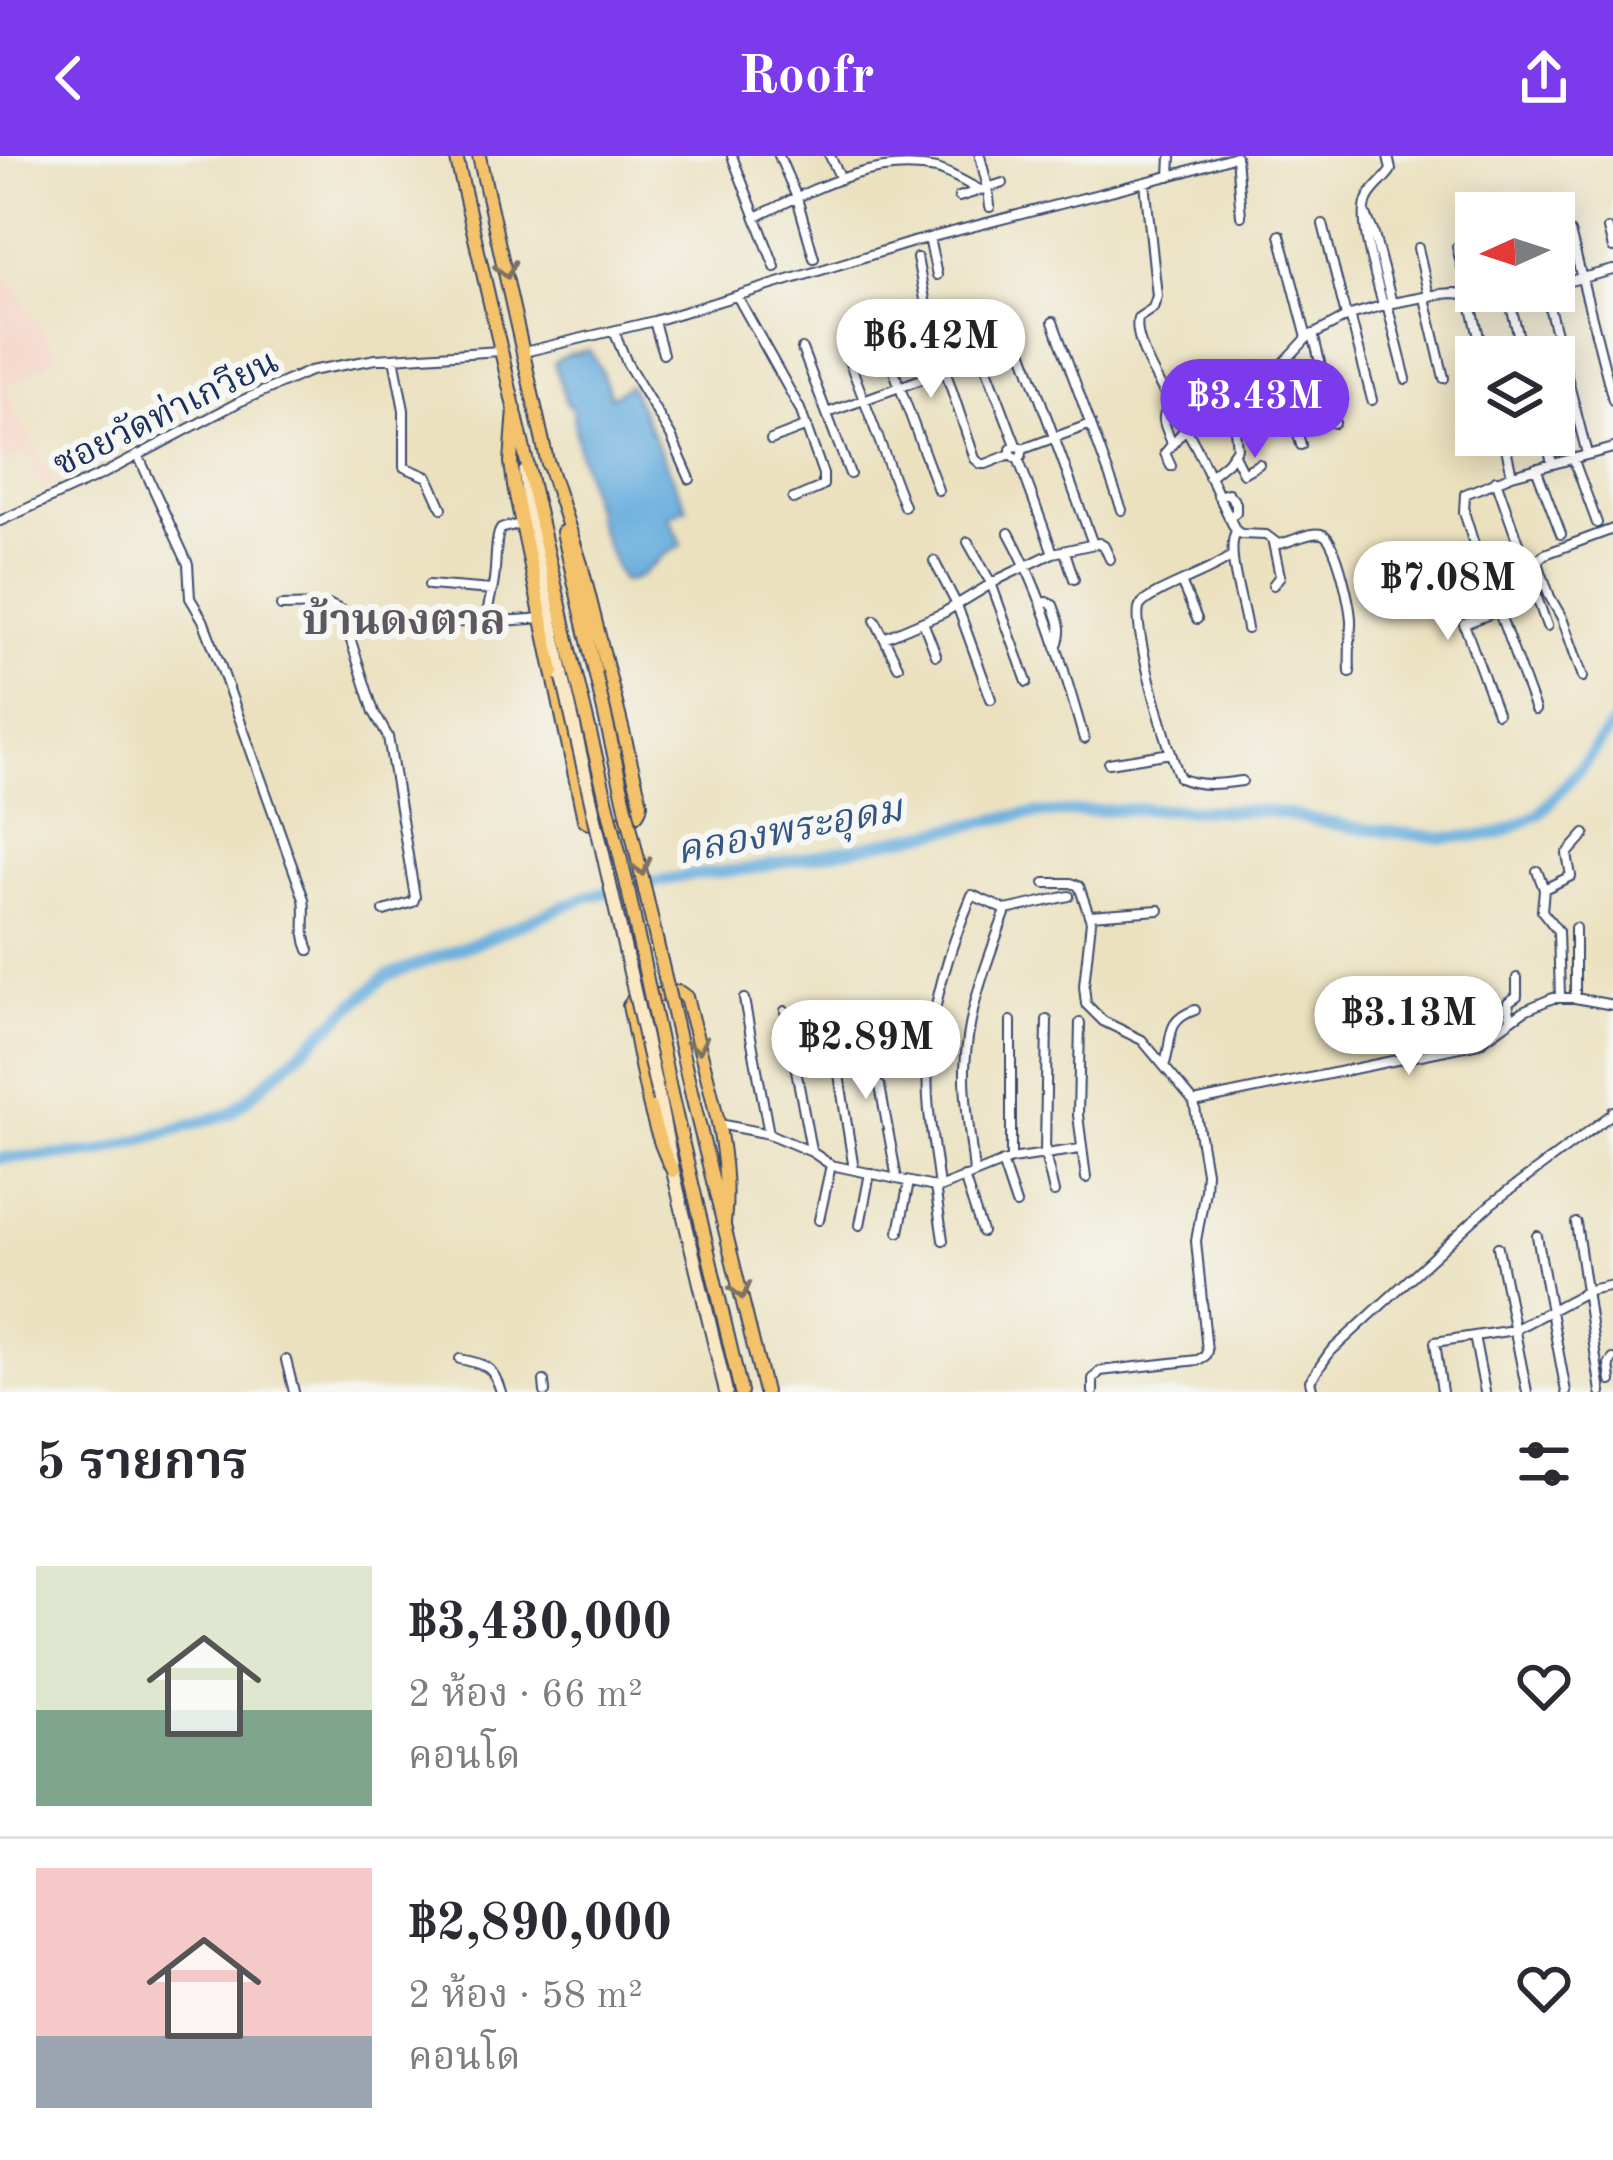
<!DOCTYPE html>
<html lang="th">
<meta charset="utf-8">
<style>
body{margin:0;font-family:"Old Standard TT","Noto Serif Thai",serif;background:#f2f2f3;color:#2b2b33;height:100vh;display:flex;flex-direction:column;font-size:45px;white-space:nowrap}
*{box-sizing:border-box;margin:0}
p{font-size:39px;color:#7c7c81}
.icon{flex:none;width:66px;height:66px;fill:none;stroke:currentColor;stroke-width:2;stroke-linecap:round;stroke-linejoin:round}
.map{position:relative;height:1236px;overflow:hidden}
.drawer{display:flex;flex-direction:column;background:#fff;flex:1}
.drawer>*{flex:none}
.needle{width:78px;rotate:267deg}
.fabs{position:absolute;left:1455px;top:36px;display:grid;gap:24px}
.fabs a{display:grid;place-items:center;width:120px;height:120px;border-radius:0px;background:#fff;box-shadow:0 6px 30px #0003;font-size:60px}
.price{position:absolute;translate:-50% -102px;padding:0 27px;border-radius:42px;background:#fff;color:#222;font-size:39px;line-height:78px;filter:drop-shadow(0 3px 6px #0008)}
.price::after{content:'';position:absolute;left:50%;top:72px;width:36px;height:27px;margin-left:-18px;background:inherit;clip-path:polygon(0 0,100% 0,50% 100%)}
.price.selected{background:#7c3aed;color:#fff}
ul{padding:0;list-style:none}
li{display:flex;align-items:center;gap:36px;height:300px;padding:0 36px}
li+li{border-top:3px solid #e1e1e2}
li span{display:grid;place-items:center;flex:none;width:336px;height:240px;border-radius:0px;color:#555}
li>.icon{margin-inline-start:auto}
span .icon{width:144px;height:144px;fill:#fffc;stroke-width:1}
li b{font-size:51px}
h2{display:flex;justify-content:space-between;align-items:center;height:144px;padding:0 36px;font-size:51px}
header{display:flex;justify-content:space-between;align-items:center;height:156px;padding:0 36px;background:#7c3aed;color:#fff;font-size:54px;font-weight:700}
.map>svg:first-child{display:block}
</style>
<header><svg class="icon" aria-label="back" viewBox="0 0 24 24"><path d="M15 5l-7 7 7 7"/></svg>Roofr<svg class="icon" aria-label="share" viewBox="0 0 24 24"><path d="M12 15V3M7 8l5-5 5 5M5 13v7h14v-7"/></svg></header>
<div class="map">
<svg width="1613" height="1236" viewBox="0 0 1613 1236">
<rect width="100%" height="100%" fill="#f6f6f2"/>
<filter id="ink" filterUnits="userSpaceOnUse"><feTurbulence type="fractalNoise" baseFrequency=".00833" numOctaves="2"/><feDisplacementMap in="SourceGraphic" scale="24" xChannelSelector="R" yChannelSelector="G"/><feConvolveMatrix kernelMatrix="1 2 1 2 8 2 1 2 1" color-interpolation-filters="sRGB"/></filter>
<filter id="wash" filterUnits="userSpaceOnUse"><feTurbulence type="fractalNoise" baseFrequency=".004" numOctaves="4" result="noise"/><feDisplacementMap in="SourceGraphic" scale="48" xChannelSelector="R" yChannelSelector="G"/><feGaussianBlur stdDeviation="2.7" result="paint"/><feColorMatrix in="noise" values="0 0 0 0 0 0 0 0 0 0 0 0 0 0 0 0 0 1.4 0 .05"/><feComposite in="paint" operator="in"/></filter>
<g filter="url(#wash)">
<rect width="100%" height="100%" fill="#ebe1bf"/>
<path fill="#f6d2c3" d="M0 108 59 201 4 232 55 328 45 334 27 297 0 309Z"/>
<path fill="#67addd" stroke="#416e9e" stroke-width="3" d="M589 194 600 212 611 241 629 229 687 352 669 360 682 389C674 394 663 399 656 406 643 417 640 424 622 425L599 372 579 295 572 252 566 246 554 206 568 199Z"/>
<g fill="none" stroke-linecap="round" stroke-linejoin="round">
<path stroke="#67addd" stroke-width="12" d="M0 1002 96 997 231 957 386 820 486 783 585 741 685 720 749 713 1024 658 1138 653 1269 655 1350 671 1443 682 1499 678 1539 658 1584 608 1613 568"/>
</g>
</g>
<g filter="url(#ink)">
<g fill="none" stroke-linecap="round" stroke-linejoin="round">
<defs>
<path id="minor" d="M732 0 775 111
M779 0 797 42 814 102
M830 0 840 21
M980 0 988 32 990 51
M1236 0 1241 60
M1170 20 1171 0
M1145 26 1157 140 1153 152 1138 162C1131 193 1180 259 1195 289 1209 317 1221 346 1236 375 1225 397 1243 445 1247 473
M959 41 1003 27
M756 61C813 34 871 0 937 13 951 17 967 28 980 34
M1367 61 1373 75 1392 147
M1323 68 1346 160
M1608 73 1613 92
M1570 76 1613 244
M1280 79 1307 182
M929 82 937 119
M1457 91 1484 201
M1418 92 1429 140
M917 102 930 169 975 303 981 308H986L1011 298
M1554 129 1613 114
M1507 135 1524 201
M1545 135 1587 298
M737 140 800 253 823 318V329L819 332 793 343
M1425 142 1444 222
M1387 148 1406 223
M1383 149C1377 124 1358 67 1367 44 1371 33 1385 24 1391 14L1388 0
M1350 159 1372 244
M654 165 663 198
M1053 166 1122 354
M614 175 627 207 671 280 690 323
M1016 177 1093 388
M1313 178 1335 267
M978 189 1016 289
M885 191 938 334
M802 193 850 318
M845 194 904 350
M524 196 654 165 913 86 1184 16 1235 0
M394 202 404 254V311L428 321 442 352
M1266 227 1287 246
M1255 238 1280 211
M1171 249C1157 260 1167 273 1172 287
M827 257 944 215
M1503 279 1512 319
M1545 279 1552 307
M771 284 807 270
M1301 289 1280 211 1307 182 1350 159 1392 147 1440 138 1455 137 1497 143 1530 135
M1023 293 1021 301 1015 302 1011 298V293L1016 289 1023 293 1091 268
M138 299 188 408 190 442 203 464 221 511 304 743C307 761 301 777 309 794
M1234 299 1243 317 1259 308
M1018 302 1053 397
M1573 302 1597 367
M1171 310 1165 297 1185 273
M1536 312 1561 378
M1209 321 1227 306 1237 292 1234 264
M1496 324 1547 470
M1218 340 1228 337 1236 347V356L1229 362
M0 365 105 317 241 245 310 215 376 203 500 195
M1236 375 1241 378 1266 379 1278 388C1291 387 1312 373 1324 379 1337 386 1352 454 1351 469 1350 485 1349 500 1350 516
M1009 377C1044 441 1064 513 1084 583
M968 386 991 427 1027 526
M1065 396 1074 423
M1230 401C1214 415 1150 435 1140 450 1130 467 1170 600 1180 622 1199 631 1221 628 1242 625
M934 405 957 449 991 543
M1181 426 1197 463
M429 429 492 434C497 421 494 380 501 373 504 371 518 369 521 368
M1273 429 1280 420 1273 387
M1041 447 1047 446 1053 449C1059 465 1064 475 1056 491
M281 450 330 449 341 454 374 556 388 581 415 741 413 746 384 755
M875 464 898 510
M485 466 492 434
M923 466 936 499
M349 471C412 464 476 469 540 462
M884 482 943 457 1001 422 1053 397 1099 387 1104 390 1110 403
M1583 521 1562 462 1550 441 1537 404 1545 398 1613 373
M1535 554 1474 388 1464 356 1465 338 1512 319 1613 292
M1497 557 1464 468 1537 440
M1109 607 1171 597
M1537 715 1544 733 1542 755 1558 775 1560 840
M1045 727H1071L1079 730 1091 765 1084 830 1086 848 1103 865 1142 884 1194 946 1206 1016 1205 1034 1196 1085 1207 1195 1205 1200 1198 1204 1100 1215 1093 1223V1236
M1544 733 1571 720 1567 698 1585 678
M1090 759 1159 754
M1575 772V842
M744 843 769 978
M785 855 811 994
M1511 863 1508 846 1517 840V822
M1047 864 1045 998 1054 1036
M1080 867 1078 959 1086 1022
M834 886 854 1014
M1164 910C1174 884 1163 865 1195 854
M880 930 897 1023
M1194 946 1479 887 1525 854 1553 842H1575L1613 849
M719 968 769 978 812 996 831 1009 939 1032 1011 1003 1080 993
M1011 1003V865
M1002 1006 1016 1048
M974 1017C971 983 964 947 965 912 967 858 987 805 1006 755
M964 1021 982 1076
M935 1031 943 1084
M939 1032C935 993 925 950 928 911 931 850 949 794 972 739L1006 754 1069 740
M819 1064 831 1009
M1576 1067 1601 1236
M860 1069 870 1017
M899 1076 909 1026
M1537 1080 1566 1236
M1498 1091 1527 1236
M1474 1180 1485 1236
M460 1203C486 1209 493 1209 501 1236
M286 1204 294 1236
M544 1225 545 1236
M1611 1225 1609 1208 1613 1203
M1313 1236 1310 1225 1330 1196 1491 1048 1612 958 1613 955
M1442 1236 1435 1186 1514 1174 1589 1134 1613 1129"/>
<path id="secondary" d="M525 316 531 365 563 522
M659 944 673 1015 726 1236"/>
<path id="primary" d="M456 0 576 519
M479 0 548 309
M515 253 511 306 514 330 584 663 589 667C608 666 639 671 641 647L581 408 546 301
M563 376 595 516
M692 940 765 1236
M672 942 741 1236
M673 1015C648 969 641 902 629 850L633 843 679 836 686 841C704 914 733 991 724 1067"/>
</defs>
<use href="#minor" stroke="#3a4a6d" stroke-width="12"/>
<use href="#secondary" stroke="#3a4a6d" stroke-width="16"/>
<use href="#primary" stroke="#3a4a6d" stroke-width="16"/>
<use href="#minor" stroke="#fff" stroke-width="8"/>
<use href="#secondary" stroke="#fae7c3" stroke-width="12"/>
<use href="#primary" stroke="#f3c26a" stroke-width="12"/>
<defs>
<path id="secondary-bridge" d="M563 522 659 944"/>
<path id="primary-bridge" d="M595 516 692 940
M576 519 627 729 672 942"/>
</defs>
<use href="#secondary-bridge" stroke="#3a4a6d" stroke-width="16" stroke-linecap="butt"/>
<use href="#primary-bridge" stroke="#3a4a6d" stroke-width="16" stroke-linecap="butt"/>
<use href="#secondary-bridge" stroke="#fae7c3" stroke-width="12"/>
<use href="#primary-bridge" stroke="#f3c26a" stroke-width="12"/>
</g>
<defs><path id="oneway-chevron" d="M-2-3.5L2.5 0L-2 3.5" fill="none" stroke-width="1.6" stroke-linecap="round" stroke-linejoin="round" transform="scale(3)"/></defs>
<g stroke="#7c7163">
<use href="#oneway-chevron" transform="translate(506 114) rotate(77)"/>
<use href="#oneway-chevron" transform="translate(641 711) rotate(77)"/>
<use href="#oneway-chevron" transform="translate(698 889) rotate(76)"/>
<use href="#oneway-chevron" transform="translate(741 1135) rotate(76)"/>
</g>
</g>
<g text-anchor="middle" stroke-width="12" stroke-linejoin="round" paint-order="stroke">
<g font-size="36" fill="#1b2f5e" stroke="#f6f6f2">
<text transform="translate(165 255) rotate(-26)" y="13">ซอยวัดท่าเกวียน</text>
</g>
<g font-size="39" font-style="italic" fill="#325584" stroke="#f6f6f2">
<text transform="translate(789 672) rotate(-11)" y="14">คลองพระอุดม</text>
</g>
<g font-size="42" font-weight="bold" fill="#5c5760" stroke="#f6f6f2">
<text x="404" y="478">บ้านดงตาล</text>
</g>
</g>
</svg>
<div class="fabs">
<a><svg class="needle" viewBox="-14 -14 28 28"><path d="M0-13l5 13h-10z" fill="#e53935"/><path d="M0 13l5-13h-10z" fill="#7c7c81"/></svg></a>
<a><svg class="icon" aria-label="layers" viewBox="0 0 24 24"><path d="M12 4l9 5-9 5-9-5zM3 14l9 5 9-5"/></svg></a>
</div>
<b class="price" style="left:931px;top:245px">฿6.42M</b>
<b class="price selected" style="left:1255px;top:305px">฿3.43M</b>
<b class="price" style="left:1448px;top:487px">฿7.08M</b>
<b class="price" style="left:1409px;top:922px">฿3.13M</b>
<b class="price" style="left:866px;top:946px">฿2.89M</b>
</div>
<section class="drawer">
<h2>5 รายการ<svg class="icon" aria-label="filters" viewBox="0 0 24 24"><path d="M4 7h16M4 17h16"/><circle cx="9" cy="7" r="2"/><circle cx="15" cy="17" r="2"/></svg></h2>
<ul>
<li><span style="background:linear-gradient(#dfe7d0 60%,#7fa58c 0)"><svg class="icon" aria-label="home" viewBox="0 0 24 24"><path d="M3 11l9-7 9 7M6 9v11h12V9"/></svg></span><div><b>฿3,430,000</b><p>2 ห้อง · 66 m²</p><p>คอนโด</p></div><svg class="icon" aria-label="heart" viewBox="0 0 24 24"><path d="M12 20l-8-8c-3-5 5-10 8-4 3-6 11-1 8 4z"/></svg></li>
<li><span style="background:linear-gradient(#f6c9c9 70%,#9aa5b1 0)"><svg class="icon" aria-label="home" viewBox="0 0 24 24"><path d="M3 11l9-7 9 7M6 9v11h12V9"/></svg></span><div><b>฿2,890,000</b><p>2 ห้อง · 58 m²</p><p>คอนโด</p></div><svg class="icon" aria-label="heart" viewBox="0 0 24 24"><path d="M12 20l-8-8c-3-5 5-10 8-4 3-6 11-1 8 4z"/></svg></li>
</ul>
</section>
